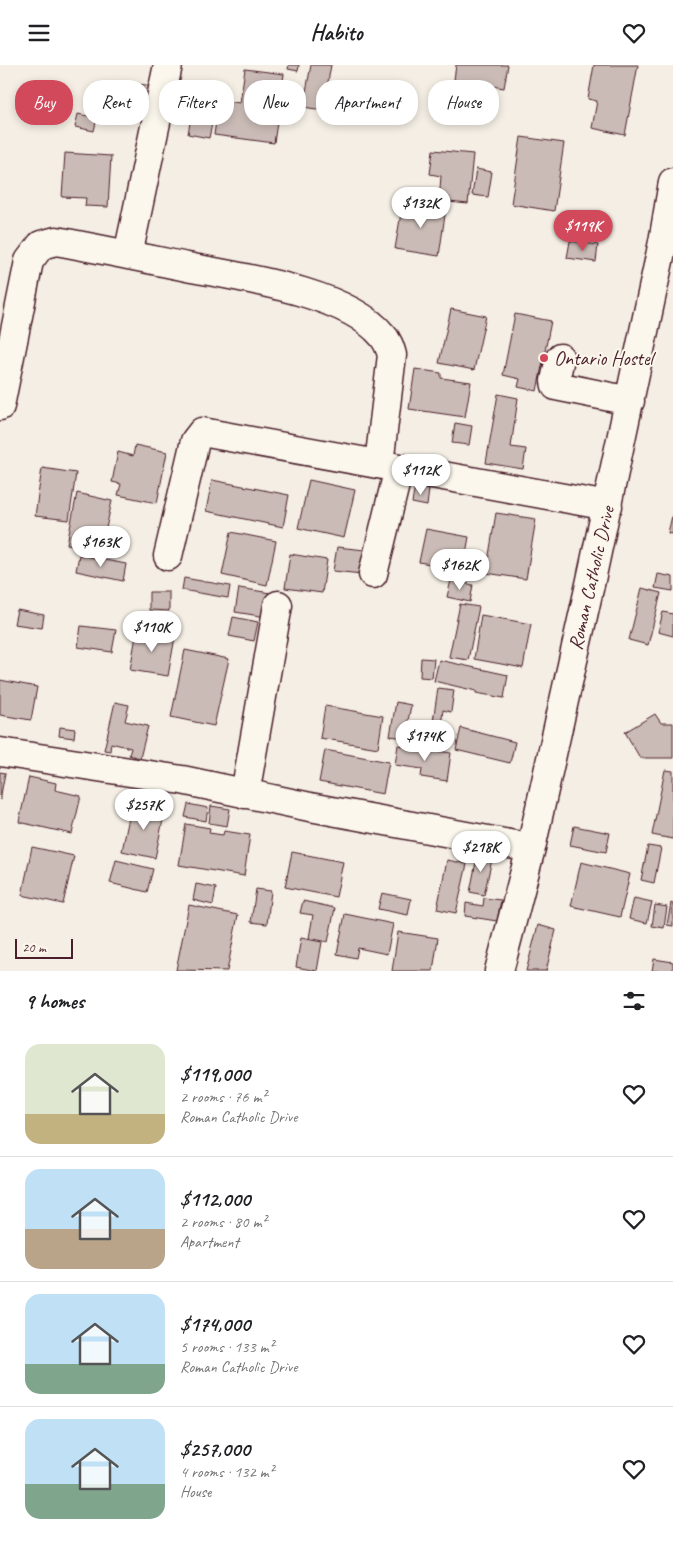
<!DOCTYPE html>
<meta charset="utf-8">
<style>
body{margin:0;font-family:Caveat,sans-serif;background:#f2f2f2;color:#202124;height:100vh;display:flex;flex-direction:column;font-size:19px;white-space:nowrap}
*{box-sizing:border-box;margin:0}
p{font-size:16px;color:#757577}
.icon{flex:none;width:28px;height:28px;fill:none;stroke:currentColor;stroke-width:2;stroke-linecap:round;stroke-linejoin:round}
.map{position:relative;height:906px;overflow:hidden}
.panel{display:flex;flex-direction:column;background:#fff;flex:1}
.panel>*{flex:none}
.guide{position:absolute;left:15px;top:15px;width:644px;height:45px;display:flex;gap:10px}
.scale{position:absolute;left:15px;bottom:12px;width:58px;box-sizing:border-box;padding-left:5px;border:2px solid #4a1f2b;border-top:0;font-size:14px;line-height:18px;white-space:nowrap;color:#4a1f2b;-webkit-text-stroke:4px #fbf7ec;paint-order:stroke}
.price{position:absolute;translate:-50% -42px;padding:0 11px;border-radius:18px;background:#fff;color:#222;font-size:16px;line-height:32px;filter:drop-shadow(0 1px 2px #0008)}
.price::after{content:'';position:absolute;left:50%;top:30px;width:15px;height:11px;margin-left:-8px;background:inherit;clip-path:polygon(0 0,100% 0,50% 100%)}
.price.selected{background:#d1495b;color:#fff}
ul{padding:0;list-style:none}
li{display:flex;align-items:center;gap:15px;height:125px;padding:0 25px}
li+li{border-top:1px solid #e0e0e0}
li span{display:grid;place-items:center;flex:none;width:140px;height:100px;border-radius:15px;color:#555}
li>.icon{margin-inline-start:auto}
span .icon{width:60px;height:60px;fill:#fffc;stroke-width:1}
li b{font-size:21px}
h2{display:flex;justify-content:space-between;align-items:center;height:60px;padding:0 25px;font-size:21px}
.chip{padding:0 18px;border-radius:20px;background:#fff;box-shadow:0 2px 8px #0003;font-size:18px;line-height:45px}
.chip.selected{background:#d1495b;color:#fff}
header{display:flex;justify-content:space-between;align-items:center;height:65px;padding:0 25px;background:#fff;font-size:22px;font-weight:700}
.map>svg:first-child{display:block}
</style>
<header><svg class="icon" aria-label="menu" viewBox="0 0 24 24"><path d="M4 6h16M4 12h16M4 18h16"/></svg>Habito<svg class="icon" aria-label="heart" viewBox="0 0 24 24"><path d="M12 20l-8-8c-3-5 5-10 8-4 3-6 11-1 8 4z"/></svg></header>
<div class="map">
<svg width="673" height="906" viewBox="0 0 673 906">
<rect width="100%" height="100%" fill="#f4eee4"/>
<filter id="ink" filterUnits="userSpaceOnUse"><feTurbulence type="fractalNoise" baseFrequency=".02" numOctaves="2"/><feDisplacementMap in="SourceGraphic" scale="10" xChannelSelector="R" yChannelSelector="G"/><feConvolveMatrix kernelMatrix="1 2 1 2 8 2 1 2 1" color-interpolation-filters="sRGB"/></filter>
<g filter="url(#ink)">
<path fill="#cabbb6" stroke="#4a1f2b" d="M289 0H299L298 6 288 4Z
M311 0H331L323 45 303 42Z
M456 0H508L504 23 454 15Z
M594 0H638L625 70 592 63 597 36 588 34Z
M245 4 284 9 274 78 214 70 219 35 240 38Z
M129 18 154 21 150 55 125 52Z
M193 40 215 44 209 73 188 69Z
M78 49 97 53 94 66 75 62Z
M521 72 564 78 554 146 511 139Z
M433 85 473 89 468 139 439 136 441 111 430 109Z
M65 88 111 91 108 142 85 141 86 133 62 132Z
M476 104 492 107 488 132 472 130Z
M403 136 446 143 439 191 395 184Z
M570 176 598 180 596 197 567 193Z
M451 244 486 251 474 305 439 298Z
M515 249 551 256 537 326 518 322 520 314 503 310Z
M415 304 441 308V313L471 317 465 352 409 344Z
M498 329 518 333 511 382 526 384 523 404 486 398Z
M455 358 472 361 469 380 452 378Z
M135 380 167 387 157 438 118 430 121 419 112 417 118 387 133 391Z
M42 403 76 408 69 455 35 451Z
M212 415 289 430 283 462 206 446Z
M309 415 355 425 344 473 298 463Z
M415 421 429 424 427 441 412 438Z
M77 428 112 436 101 486 67 479Z
M496 448 536 454 526 514 486 508Z
M672 451H673V469L668 468Z
M426 464 469 472 463 505 419 497Z
M231 467 276 476 267 520 222 510Z
M337 482 365 485 362 509 333 506Z
M290 489 327 495 322 528 285 523Z
M79 490 126 499 123 516 76 506Z
M658 509 673 512V526L655 523Z
M184 513 230 521 228 533 182 525Z
M451 515 473 520 470 537 447 532Z
M239 523 277 529 273 553 235 547Z
M642 523 661 528 648 580 629 575Z
M149 527H169V546L149 545Z
M460 539 479 542 468 595 449 592Z
M17 545 44 550 42 563 14 559Z
M663 547 673 549V571L658 567Z
M481 550 531 559 523 603 474 594Z
M233 552 258 557 254 576 229 571Z
M81 561 116 565 112 587 78 582Z
M137 565 175 572 168 611 130 605Z
M185 585 229 594 214 661 171 652Z
M421 593 434 594 432 613 420 612Z
M439 595 508 610 504 633 476 628V626L434 616Z
M0 615 37 622 31 655 0 650Z
M438 623 454 625 451 647 443 645 441 661 448 662 446 679 430 677Z
M115 637 129 640 125 656 148 661 140 693 129 690 131 683 111 678 110 686 104 685Z
M396 637 411 640 405 673 390 671Z
M325 641 383 651 378 683 320 673Z
M655 649 661 658H673V693H640L625 667Z
M60 662 75 664 74 673 59 671Z
M415 663 428 664 429 679 413 678Z
M461 663 515 677 510 698 456 685Z
M398 680 451 688 447 716 421 712 422 704 395 700Z
M325 685 389 697 383 729 319 717Z
M665 705 673 706V774L652 770Z
M0 707 5 708 0 735Z
M29 712 56 718 55 725 81 731 72 769 19 757Z
M132 738 165 745 155 793 122 786Z
M188 739 208 743 206 756 185 752Z
M211 741 230 744 227 761 209 758Z
M186 759 210 763 209 768 223 770 224 766 250 770 244 811 179 800Z
M574 761 610 768 606 787 570 780Z
M648 781 661 783 654 818 641 815Z
M32 782 74 791 63 839 22 830Z
M292 787 343 797 336 832 285 822Z
M478 787 493 790 484 830 470 827Z
M116 795 153 804 147 827 110 818Z
M447 795 467 799 456 848 437 844Z
M581 797 630 809 620 852 571 841Z
M196 819 216 823 213 840 193 835Z
M256 824 271 826 267 859 251 857Z
M382 828 411 834 408 850 378 844Z
M484 833 501 835 497 856 465 851 466 838 483 841Z
M634 833 652 837 647 858 629 854Z
M303 836 335 843 328 877 309 873 313 850 300 848Z
M671 838 673 839V861L667 860Z
M189 840 238 850 227 906 176 905Z
M655 840 667 842 664 863 652 861Z
M345 849 393 859 387 889 358 883 356 893 337 889Z
M538 860 556 865 546 906H526Z
M398 867 438 873 433 906H392Z
M301 873 322 877 317 906 296 902Z
M654 894 673 897V906H652Z"/>
<g fill="none" stroke-linecap="round" stroke-linejoin="round">
<defs>
<path id="minor" d="M128 190 168 0
M560 293 555 316 556 321 630 336
M0 341 29 196 41 180 56 176C100 184 143 193 187 202 239 212 347 227 382 270 388 276 390 283 392 290L379 399
M168 491 195 376 202 367 608 441
M373 509 399 403
M0 687 182 715 310 742 531 783
M245 729 278 540
M499 906 531 783 591 515 663 177 673 117"/>
</defs>
<use href="#minor" stroke="#4a1f2b" stroke-width="31"/>
<use href="#minor" stroke="#fbf7ec" stroke-width="28"/>
</g>
</g>
<circle fill="#d1495b" stroke="#fbf7ec" stroke-width="2" cx="544" cy="293" r="5"/>
<g text-anchor="middle" stroke-width="4" stroke-linejoin="round" paint-order="stroke">
<g font-size="20" fill="#4a1f2b" stroke="#fbf7ec" text-anchor="start">
<text x="554" y="300">Ontario Hostel</text>
</g>
<g font-size="20" fill="#4a1f2b" stroke="#fbf7ec">
<text transform="translate(591 513) rotate(-77)" y="7">Roman Catholic Drive</text>
</g>
</g>
</svg>
<div class="scale">20 m</div>
<b class="price" style="left:421px;top:164px">$132K</b>
<b class="price selected" style="left:583px;top:187px">$119K</b>
<b class="price" style="left:421px;top:431px">$112K</b>
<b class="price" style="left:101px;top:503px">$163K</b>
<b class="price" style="left:460px;top:526px">$162K</b>
<b class="price" style="left:152px;top:588px">$110K</b>
<b class="price" style="left:425px;top:697px">$174K</b>
<b class="price" style="left:144px;top:766px">$257K</b>
<b class="price" style="left:481px;top:808px">$218K</b>
<div class="guide">
<a class="chip selected">Buy</a>
<a class="chip">Rent</a>
<a class="chip">Filters</a>
<a class="chip">New</a>
<a class="chip">Apartment</a>
<a class="chip">House</a>
</div>
</div>
<section class="panel">
<h2>9 homes<svg class="icon" aria-label="filters" viewBox="0 0 24 24"><path d="M4 7h16M4 17h16"/><circle cx="9" cy="7" r="2"/><circle cx="15" cy="17" r="2"/></svg></h2>
<ul>
<li><span style="background:linear-gradient(#dfe7d0 70%,#c2b280 0)"><svg class="icon" aria-label="home" viewBox="0 0 24 24"><path d="M3 11l9-7 9 7M6 9v11h12V9"/></svg></span><div><b>$119,000</b><p>2 rooms · 76 m²</p><p>Roman Catholic Drive</p></div><svg class="icon" aria-label="heart" viewBox="0 0 24 24"><path d="M12 20l-8-8c-3-5 5-10 8-4 3-6 11-1 8 4z"/></svg></li>
<li><span style="background:linear-gradient(#bfe0f5 60%,#b9a48a 0)"><svg class="icon" aria-label="home" viewBox="0 0 24 24"><path d="M3 11l9-7 9 7M6 9v11h12V9"/></svg></span><div><b>$112,000</b><p>2 rooms · 80 m²</p><p>Apartment</p></div><svg class="icon" aria-label="heart" viewBox="0 0 24 24"><path d="M12 20l-8-8c-3-5 5-10 8-4 3-6 11-1 8 4z"/></svg></li>
<li><span style="background:linear-gradient(#bfe0f5 70%,#7fa58c 0)"><svg class="icon" aria-label="home" viewBox="0 0 24 24"><path d="M3 11l9-7 9 7M6 9v11h12V9"/></svg></span><div><b>$174,000</b><p>5 rooms · 133 m²</p><p>Roman Catholic Drive</p></div><svg class="icon" aria-label="heart" viewBox="0 0 24 24"><path d="M12 20l-8-8c-3-5 5-10 8-4 3-6 11-1 8 4z"/></svg></li>
<li><span style="background:linear-gradient(#bfe0f5 65%,#7fa58c 0)"><svg class="icon" aria-label="home" viewBox="0 0 24 24"><path d="M3 11l9-7 9 7M6 9v11h12V9"/></svg></span><div><b>$257,000</b><p>4 rooms · 132 m²</p><p>House</p></div><svg class="icon" aria-label="heart" viewBox="0 0 24 24"><path d="M12 20l-8-8c-3-5 5-10 8-4 3-6 11-1 8 4z"/></svg></li>
</ul>
</section>
